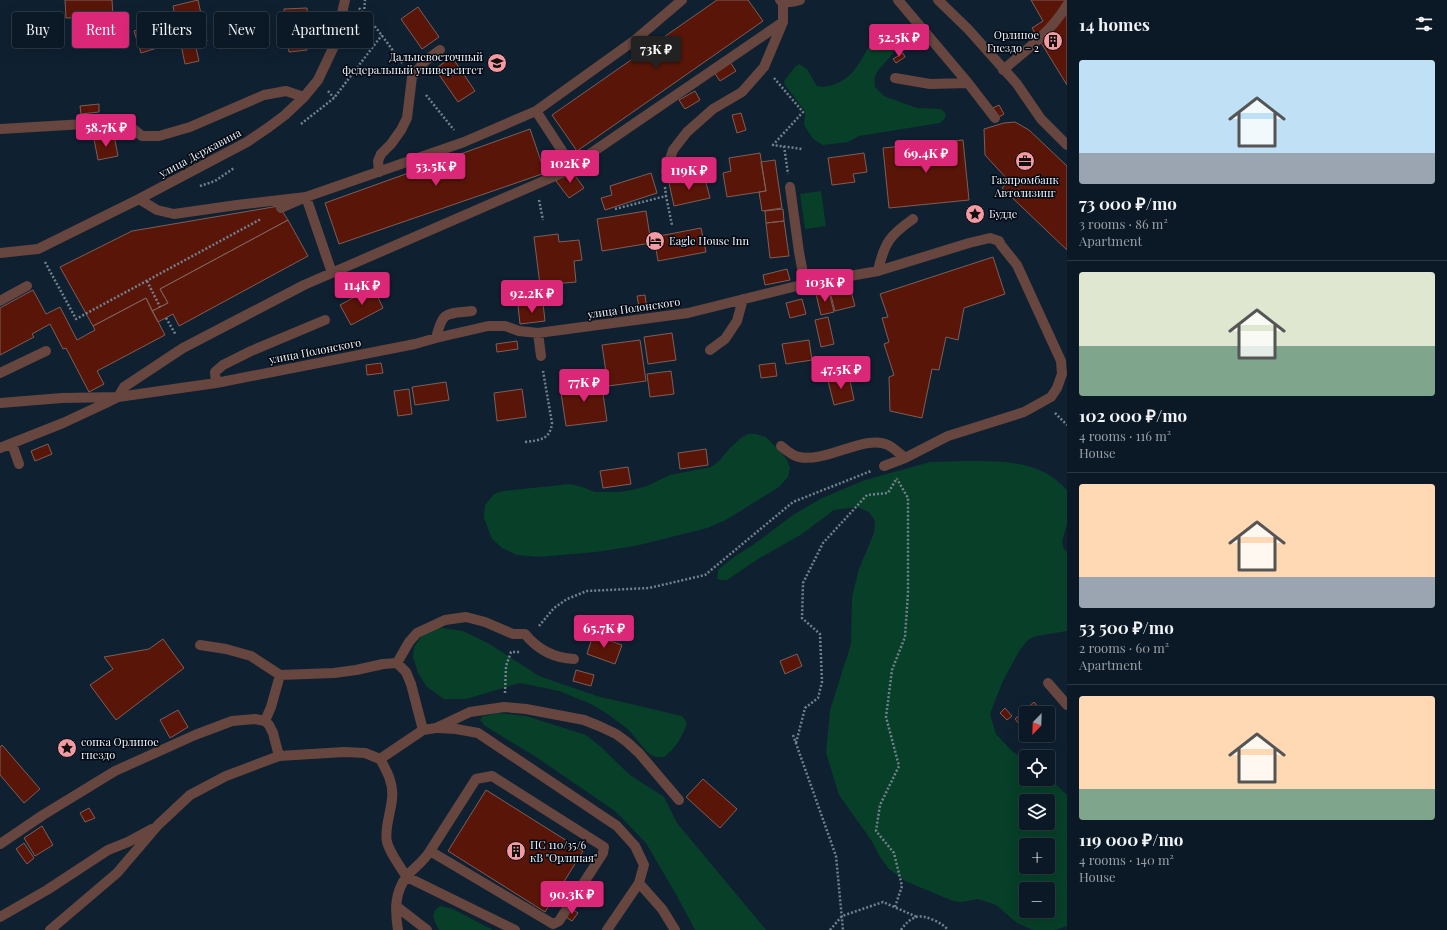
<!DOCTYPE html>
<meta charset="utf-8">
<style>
body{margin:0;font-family:"Playfair Display",serif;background:#192532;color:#f1f3f6;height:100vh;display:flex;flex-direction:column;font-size:15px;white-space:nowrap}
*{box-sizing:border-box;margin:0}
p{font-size:13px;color:#9aa0a7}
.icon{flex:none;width:22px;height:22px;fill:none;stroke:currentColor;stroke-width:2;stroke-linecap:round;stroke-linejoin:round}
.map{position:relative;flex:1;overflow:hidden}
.side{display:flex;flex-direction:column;background:#0b1825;width:380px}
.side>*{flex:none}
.guide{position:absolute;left:12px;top:12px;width:380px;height:36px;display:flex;gap:8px}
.needle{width:26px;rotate:203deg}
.tools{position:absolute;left:1019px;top:706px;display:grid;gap:8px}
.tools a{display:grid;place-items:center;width:36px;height:36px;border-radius:4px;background:#0b1825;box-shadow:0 4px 16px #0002,0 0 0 1px #2b3742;font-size:20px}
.price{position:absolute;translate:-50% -34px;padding:0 9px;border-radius:4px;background:#db2777;color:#fff;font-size:13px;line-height:26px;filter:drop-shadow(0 1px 2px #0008)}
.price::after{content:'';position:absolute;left:50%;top:24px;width:12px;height:9px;margin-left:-6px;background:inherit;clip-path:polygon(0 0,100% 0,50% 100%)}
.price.selected{background:#222;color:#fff}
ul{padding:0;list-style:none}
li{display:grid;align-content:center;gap:8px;height:212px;padding:0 12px}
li+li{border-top:1px solid #2b3742}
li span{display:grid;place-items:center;height:124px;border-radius:4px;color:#555}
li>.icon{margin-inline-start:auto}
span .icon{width:72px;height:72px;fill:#fffc;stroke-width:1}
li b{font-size:17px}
h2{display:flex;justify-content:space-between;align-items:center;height:48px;padding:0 12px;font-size:17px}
.tag{padding:0 14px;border-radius:4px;background:#0b1825;box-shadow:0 4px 16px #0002,0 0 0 1px #2b3742;font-size:14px;line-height:36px}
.tag.selected{background:#db2777;color:#fff}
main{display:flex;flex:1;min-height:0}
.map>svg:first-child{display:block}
</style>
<main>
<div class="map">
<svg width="1067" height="930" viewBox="0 0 1067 930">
<rect width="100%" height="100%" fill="#0f2031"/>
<path fill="#073f28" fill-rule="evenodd" d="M877 35H889L896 38C899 56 879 64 875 77 874 80 875 84 875 87L884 96 917 108 941 109 946 114 945 118 940 123 859 136 848 142 833 144 823 145 813 139 804 125 805 115 804 110 785 85 784 81 795 67 799 64 807 69 817 86C825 88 830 86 838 83 860 72 862 53 877 35Z
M821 191 826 226 805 229 800 194Z
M748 434H756L766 437 781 452 787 460 790 468 788 477 779 487 726 520 707 528 635 546 596 552 539 557 517 555 502 548 492 539 484 518 485 505 494 494 503 491 570 484 582 487 595 492H620L636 489 647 486 670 475 711 467 718 462 730 448 741 438Z
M966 461C1003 461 1041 460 1067 490V524L1062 542 1064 549 1067 552V631L1037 636 1029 639 1019 651 1003 681 994 703 990 714 996 734 1011 750 1026 761V779H1048V777L1067 795V926L1055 930H1033L1017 923 996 905 978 899 962 902 953 901 905 881 889 869 880 857 871 840 839 795 826 753 830 710 851 644 852 597 859 569 874 533 875 521 869 512 857 507 834 510 802 534 758 559 727 580H722L717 579 718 570 734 557 753 545 793 515 822 498 865 480 930 462ZM1026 801H1048V823H1026ZM1026 845H1048V867H1026ZM1026 889H1048V911H1026Z
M436 627 463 631 488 643 539 676 597 696 682 716 687 723C683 736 675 749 664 757H655L647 752 628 729 606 713 591 704 559 691 520 683 466 699H444L427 687 418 673 413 657 414 647 425 631Z
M499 713 526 716 586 735 601 747 630 775 664 797 677 823 766 930H695L678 898 646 843 615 811 533 755 485 726 480 720 483 716Z
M440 906 453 909 493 930H439C434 921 429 913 440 906Z"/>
<path fill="#591608" stroke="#7c5f58" d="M65 0H112L113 16 66 18Z
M198 0 207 41 195 43 199 61 185 64 173 6Z
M717 0H748L763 21 577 151 552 115Z
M1031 0H1067V85L1032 28 1043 21Z
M418 7 439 37 422 49 401 19Z
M307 8 308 31H285L284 9Z
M163 22 170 44 141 53 134 31Z
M305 37 307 50 289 52 287 40Z
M903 53 905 57 896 63 893 59Z
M452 57 475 91 458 102 435 69Z
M730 62 736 71 720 81 714 72Z
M695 91 700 100 685 109 679 100Z
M99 104V112L81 114 80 106Z
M999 105 1004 114 999 117 993 108Z
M741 113 746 130 737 133 732 115Z
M1015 122 1029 130 1067 166V250L1002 188 1009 181 985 155 984 129 1004 123Z
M530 129 545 173 339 244 325 203 414 171 412 167 440 157 441 161Z
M114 135 118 156 98 160 94 139Z
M963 140 969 200 889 208 883 148Z
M760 153 766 191 727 197 723 173 731 171 729 158Z
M864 153 867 172 853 174 855 182 832 185 828 158Z
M775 160 782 208 762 211 759 192 766 191 761 162Z
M571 170 584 188 569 198 556 181Z
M651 173 657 193 605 210 601 198 612 195 610 186Z
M704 175 710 198 674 206 669 183Z
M279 206 288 220 160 289 168 303 152 311 146 298 93 326 60 267 132 231Z
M783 209 784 221 766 223 765 211Z
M646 211 651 243 602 251 597 219Z
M288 220 308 256 179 326 173 314 158 322 152 311 168 303 160 289Z
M784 221 789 256 770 258 766 223Z
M701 228 706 252 658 261 654 237Z
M558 234 559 242 579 240 582 260 574 261 576 282 540 285 534 237Z
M993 257 1005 294 964 308 958 340 946 337 939 370 932 369 922 418 890 411 889 377 894 375 884 344 889 342 882 318 888 317 880 294Z
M787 269 790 280 765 285 763 275Z
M373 287 383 308 351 325 340 305Z
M850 287 855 306 835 311 830 292Z
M33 290 46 314 60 307 77 340 95 330 93 326 146 298 165 335 97 371 104 384 89 392 66 348 63 349 50 324 32 334 34 337 0 355V308Z
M829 292 834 312 821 315 816 294Z
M645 295 647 311 640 312 637 296Z
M802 299 806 314 790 318 786 303Z
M543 303 545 321 520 324 518 306Z
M828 317 834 344 821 347 815 320Z
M672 333 676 360 648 364 644 337Z
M640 340 646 381 608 386 602 345Z
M809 340 812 360 786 364 782 344Z
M517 341 518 349 497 352 496 344Z
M381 363 383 373 367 375 366 365Z
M775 363 777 376 761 378 759 365Z
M671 371 674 394 650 397 647 374Z
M849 376 854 400 834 405 828 381Z
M601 380 607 421 566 426 560 386Z
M446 382 449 400 415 405 412 387Z
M409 389 412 414 398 416 394 391Z
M522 389 526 417 497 421 494 393Z
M48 444 52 454 35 461 31 451Z
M706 449 708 465 680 469 678 453Z
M628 467 631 484 603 488 600 471Z
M619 622 634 627 631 637 616 632Z
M593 635 622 645 615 664 587 654Z
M163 639 184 668 116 720 90 685 113 669 104 657 149 649Z
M797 654 802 666 785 674 780 661Z
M576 670 594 675 591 686 573 681Z
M1034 702 1044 713H1026V732L1015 719Z
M1005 708 1012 716 1007 720 1000 713Z
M178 710 188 727 170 738 160 720Z
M1029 735H1042L1034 741Z
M2 745 40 789 24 803 0 775V747Z
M703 779 737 809 720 828 686 797Z
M486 790 583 851 545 912 448 851Z
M89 808 95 818 85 822 80 813Z
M42 826 53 845 35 856 24 838Z
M24 843 34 858 27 864 16 849Z
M572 909 578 913 572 921 566 917Z"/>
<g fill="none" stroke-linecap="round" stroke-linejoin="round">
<path stroke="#73808e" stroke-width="2.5" stroke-dasharray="2 2" stroke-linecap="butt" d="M359 8 377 29 403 64
M364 13 365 0
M774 78 803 112 773 145 802 149
M328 91 334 98
M426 95 454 130
M301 124 334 98 382 35
M784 146 788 174
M200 186 215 181 234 168
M665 187 666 196
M539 200 543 220
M615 209 666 196 672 225
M45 262 76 319 261 219
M147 281 160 307
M166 318 176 335
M1055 413 1067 425
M525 442C540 440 550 440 552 423L543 371
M539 626 554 608 567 599 587 591 649 588 705 575 793 502 871 471
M505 693 506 666 511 652H520
M793 735 836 856 843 930
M796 743 805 708 818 698 822 682 820 634 802 618 803 583 823 543 867 495 888 493 897 478
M895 907 902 886 894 853 876 831 880 805 899 766 886 717 892 670 905 637 908 593V498L897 479
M830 930 842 916 883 902 917 917
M901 930C905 924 909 920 916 917 924 914 943 923 948 930"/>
<path stroke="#66463f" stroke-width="10" d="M780 0C786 4 794 2 800 0
M898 0 968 83 995 118
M938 0 968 29 1017 84 1041 119 1067 145
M1003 70C1026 50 1051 32 1067 5
M895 78 930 84 968 83
M536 111 572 166
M1 129 118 122 127 124 142 136H159L190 127 264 95 286 91 304 97
M666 171 673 150 687 132 713 109 742 92 764 67 783 22
M379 172 378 161 381 154 391 144 401 130 407 118 412 77 425 61 440 50
M790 187 799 252 805 284
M139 199 157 210 174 214 237 205 306 197 464 142 536 111 635 40 682 0
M281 208 306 197 332 273
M0 253 38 249 139 199 247 142 269 127 285 115 304 97 318 80 335 44 345 0
M878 271C884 243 890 235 913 219
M0 301 27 286
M538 333 541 356
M436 338C443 310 446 314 472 311
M710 350 725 339 737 321 743 299
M0 373 46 351
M216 383 215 372 223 365 251 351 325 320
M0 403 62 398 118 397 216 383 415 344 436 338 488 326H505L519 331 538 333 688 313 805 284 878 271 969 243 990 238 999 241 1001 245 1017 265 1061 361 1062 374 1057 388 1051 397 1024 412 948 436 905 458 884 466
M12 444 19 464
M781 446C786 450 793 456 799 457 826 463 865 434 888 445 894 448 900 454 905 458
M0 448 63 423 106 403 118 397 124 387 183 348 304 285 562 173 783 22V2
M200 645 226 649 251 656 280 675 334 673 356 670 383 664 397 663 409 642 417 633 445 620 466 617 485 622 513 634H525C538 650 553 658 574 659
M397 663 406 672 411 684 423 730
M1048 683 1067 705
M265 721 271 707 280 675
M438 728 456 729 478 733 617 826 635 846 644 865 639 883 662 909 675 930
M0 844 43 815 115 771 195 735 232 721 255 719 265 721 269 725 273 733 279 756 344 752 365 753 380 759
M396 906 427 930
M0 917 47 890 108 850 128 842 152 829
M50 930 117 873 158 825 190 795 226 776 279 756
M398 930C395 911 394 893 407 876 415 867 424 861 430 851L476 779 492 776 604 847 603 853 559 921 553 924 430 851
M515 930 407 877C400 867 390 853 387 842 384 829 391 812 392 799 394 784 387 771 380 759L423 730 436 728 470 712 504 707 526 709 584 720 599 726 616 734 627 742 639 753 679 800
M607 930 639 883"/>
</g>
<defs>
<symbol id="building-disc" viewBox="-11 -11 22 22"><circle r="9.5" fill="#f49aa3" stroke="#040911"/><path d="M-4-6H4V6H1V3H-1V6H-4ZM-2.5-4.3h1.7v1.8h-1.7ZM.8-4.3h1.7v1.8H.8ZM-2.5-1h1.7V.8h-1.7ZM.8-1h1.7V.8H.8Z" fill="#111"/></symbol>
<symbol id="university-disc" viewBox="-11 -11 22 22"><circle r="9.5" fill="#f49aa3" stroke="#040911"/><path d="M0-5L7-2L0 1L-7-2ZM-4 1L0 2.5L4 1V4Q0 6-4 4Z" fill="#111"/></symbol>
<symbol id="office-disc" viewBox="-11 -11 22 22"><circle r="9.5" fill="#f49aa3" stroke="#040911"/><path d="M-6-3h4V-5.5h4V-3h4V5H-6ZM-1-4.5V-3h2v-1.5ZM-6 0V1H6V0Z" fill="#111"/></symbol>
<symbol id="sight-disc" viewBox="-11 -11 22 22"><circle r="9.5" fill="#f49aa3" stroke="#040911"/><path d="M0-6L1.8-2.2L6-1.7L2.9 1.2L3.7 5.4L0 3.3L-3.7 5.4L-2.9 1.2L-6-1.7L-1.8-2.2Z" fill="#111"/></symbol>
<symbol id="hotel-disc" viewBox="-11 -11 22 22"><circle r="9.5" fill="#f49aa3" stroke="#040911"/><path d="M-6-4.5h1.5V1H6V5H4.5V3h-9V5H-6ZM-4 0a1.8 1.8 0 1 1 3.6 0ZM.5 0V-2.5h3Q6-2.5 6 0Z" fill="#111"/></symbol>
</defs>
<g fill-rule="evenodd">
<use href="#building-disc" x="1042" y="30" width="22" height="22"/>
<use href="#university-disc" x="486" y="52" width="22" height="22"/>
<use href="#office-disc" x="1014" y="150" width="22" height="22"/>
<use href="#sight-disc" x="964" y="203" width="22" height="22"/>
<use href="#hotel-disc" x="644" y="230" width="22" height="22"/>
<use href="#sight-disc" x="56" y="737" width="22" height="22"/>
<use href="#building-disc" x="505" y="840" width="22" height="22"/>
</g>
<g text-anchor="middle" stroke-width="3" stroke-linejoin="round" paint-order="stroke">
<g font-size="11" fill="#ebf4fe" stroke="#040911" text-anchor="start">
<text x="1039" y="39" text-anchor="end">Орлиное<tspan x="1039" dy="13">Гнездо – 2</tspan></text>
<text x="483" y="61" text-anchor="end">Дальневосточный<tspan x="483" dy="13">федеральный университет</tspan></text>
<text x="1025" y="184" text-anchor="middle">Газпромбанк<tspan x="1025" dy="13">Автолизинг</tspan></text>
<text x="989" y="218">Будде</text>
<text x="669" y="245">Eagle House Inn</text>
<text x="81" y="746">сопка Орлиное<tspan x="81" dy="13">гнездо</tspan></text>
<text x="530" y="849">ПС 110/35/6<tspan x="530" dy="13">кВ "Орлиная"</tspan></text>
</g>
<g font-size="11" fill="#ebf4fe" stroke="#040911">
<text transform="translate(200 153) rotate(-28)" y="4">улица Державина</text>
<text transform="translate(634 308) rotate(-8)" y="4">улица Полонского</text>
<text transform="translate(315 351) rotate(-11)" y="4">улица Полонского</text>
</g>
</g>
</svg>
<div class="tools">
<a><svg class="needle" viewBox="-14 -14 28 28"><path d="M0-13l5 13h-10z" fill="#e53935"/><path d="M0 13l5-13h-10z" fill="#9aa0a7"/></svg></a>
<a><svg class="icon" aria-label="locate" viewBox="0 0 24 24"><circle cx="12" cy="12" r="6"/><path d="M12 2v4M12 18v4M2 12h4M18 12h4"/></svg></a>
<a><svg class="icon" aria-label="layers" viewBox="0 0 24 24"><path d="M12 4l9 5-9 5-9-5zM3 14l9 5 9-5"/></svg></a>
<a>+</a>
<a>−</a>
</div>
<b class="price" style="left:899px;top:58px">52.5K ₽</b>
<b class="price selected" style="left:656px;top:70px">73K ₽</b>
<b class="price" style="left:106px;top:148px">58.7K ₽</b>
<b class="price" style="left:926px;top:174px">69.4K ₽</b>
<b class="price" style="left:570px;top:184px">102K ₽</b>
<b class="price" style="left:436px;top:187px">53.5K ₽</b>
<b class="price" style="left:689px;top:191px">119K ₽</b>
<b class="price" style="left:825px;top:303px">103K ₽</b>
<b class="price" style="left:362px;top:306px">114K ₽</b>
<b class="price" style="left:532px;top:314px">92.2K ₽</b>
<b class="price" style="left:841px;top:390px">47.5K ₽</b>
<b class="price" style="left:584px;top:403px">77K ₽</b>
<b class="price" style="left:604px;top:649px">65.7K ₽</b>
<b class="price" style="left:572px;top:915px">90.3K ₽</b>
<div class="guide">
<a class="tag">Buy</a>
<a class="tag selected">Rent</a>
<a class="tag">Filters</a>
<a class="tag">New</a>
<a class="tag">Apartment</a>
</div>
</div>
<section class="side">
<h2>14 homes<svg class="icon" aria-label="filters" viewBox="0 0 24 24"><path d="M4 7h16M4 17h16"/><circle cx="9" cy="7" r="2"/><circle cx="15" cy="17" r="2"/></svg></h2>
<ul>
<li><span style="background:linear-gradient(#bfe0f5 75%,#9aa5b1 0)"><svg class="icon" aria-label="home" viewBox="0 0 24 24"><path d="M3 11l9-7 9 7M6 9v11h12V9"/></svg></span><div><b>73 000 ₽/mo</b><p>3 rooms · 86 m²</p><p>Apartment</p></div></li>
<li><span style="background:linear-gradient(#dfe7d0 60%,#7fa58c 0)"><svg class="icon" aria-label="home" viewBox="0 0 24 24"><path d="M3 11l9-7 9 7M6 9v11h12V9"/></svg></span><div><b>102 000 ₽/mo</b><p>4 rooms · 116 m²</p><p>House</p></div></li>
<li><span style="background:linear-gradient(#ffd9b3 75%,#9aa5b1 0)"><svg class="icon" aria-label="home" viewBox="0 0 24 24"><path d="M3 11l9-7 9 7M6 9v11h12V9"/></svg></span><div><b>53 500 ₽/mo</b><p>2 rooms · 60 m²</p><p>Apartment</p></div></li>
<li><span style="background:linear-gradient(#ffd9b3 75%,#7fa58c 0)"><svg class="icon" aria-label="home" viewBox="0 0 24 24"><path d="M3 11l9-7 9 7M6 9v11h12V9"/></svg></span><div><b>119 000 ₽/mo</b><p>4 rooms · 140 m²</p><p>House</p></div></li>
</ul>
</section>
</main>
